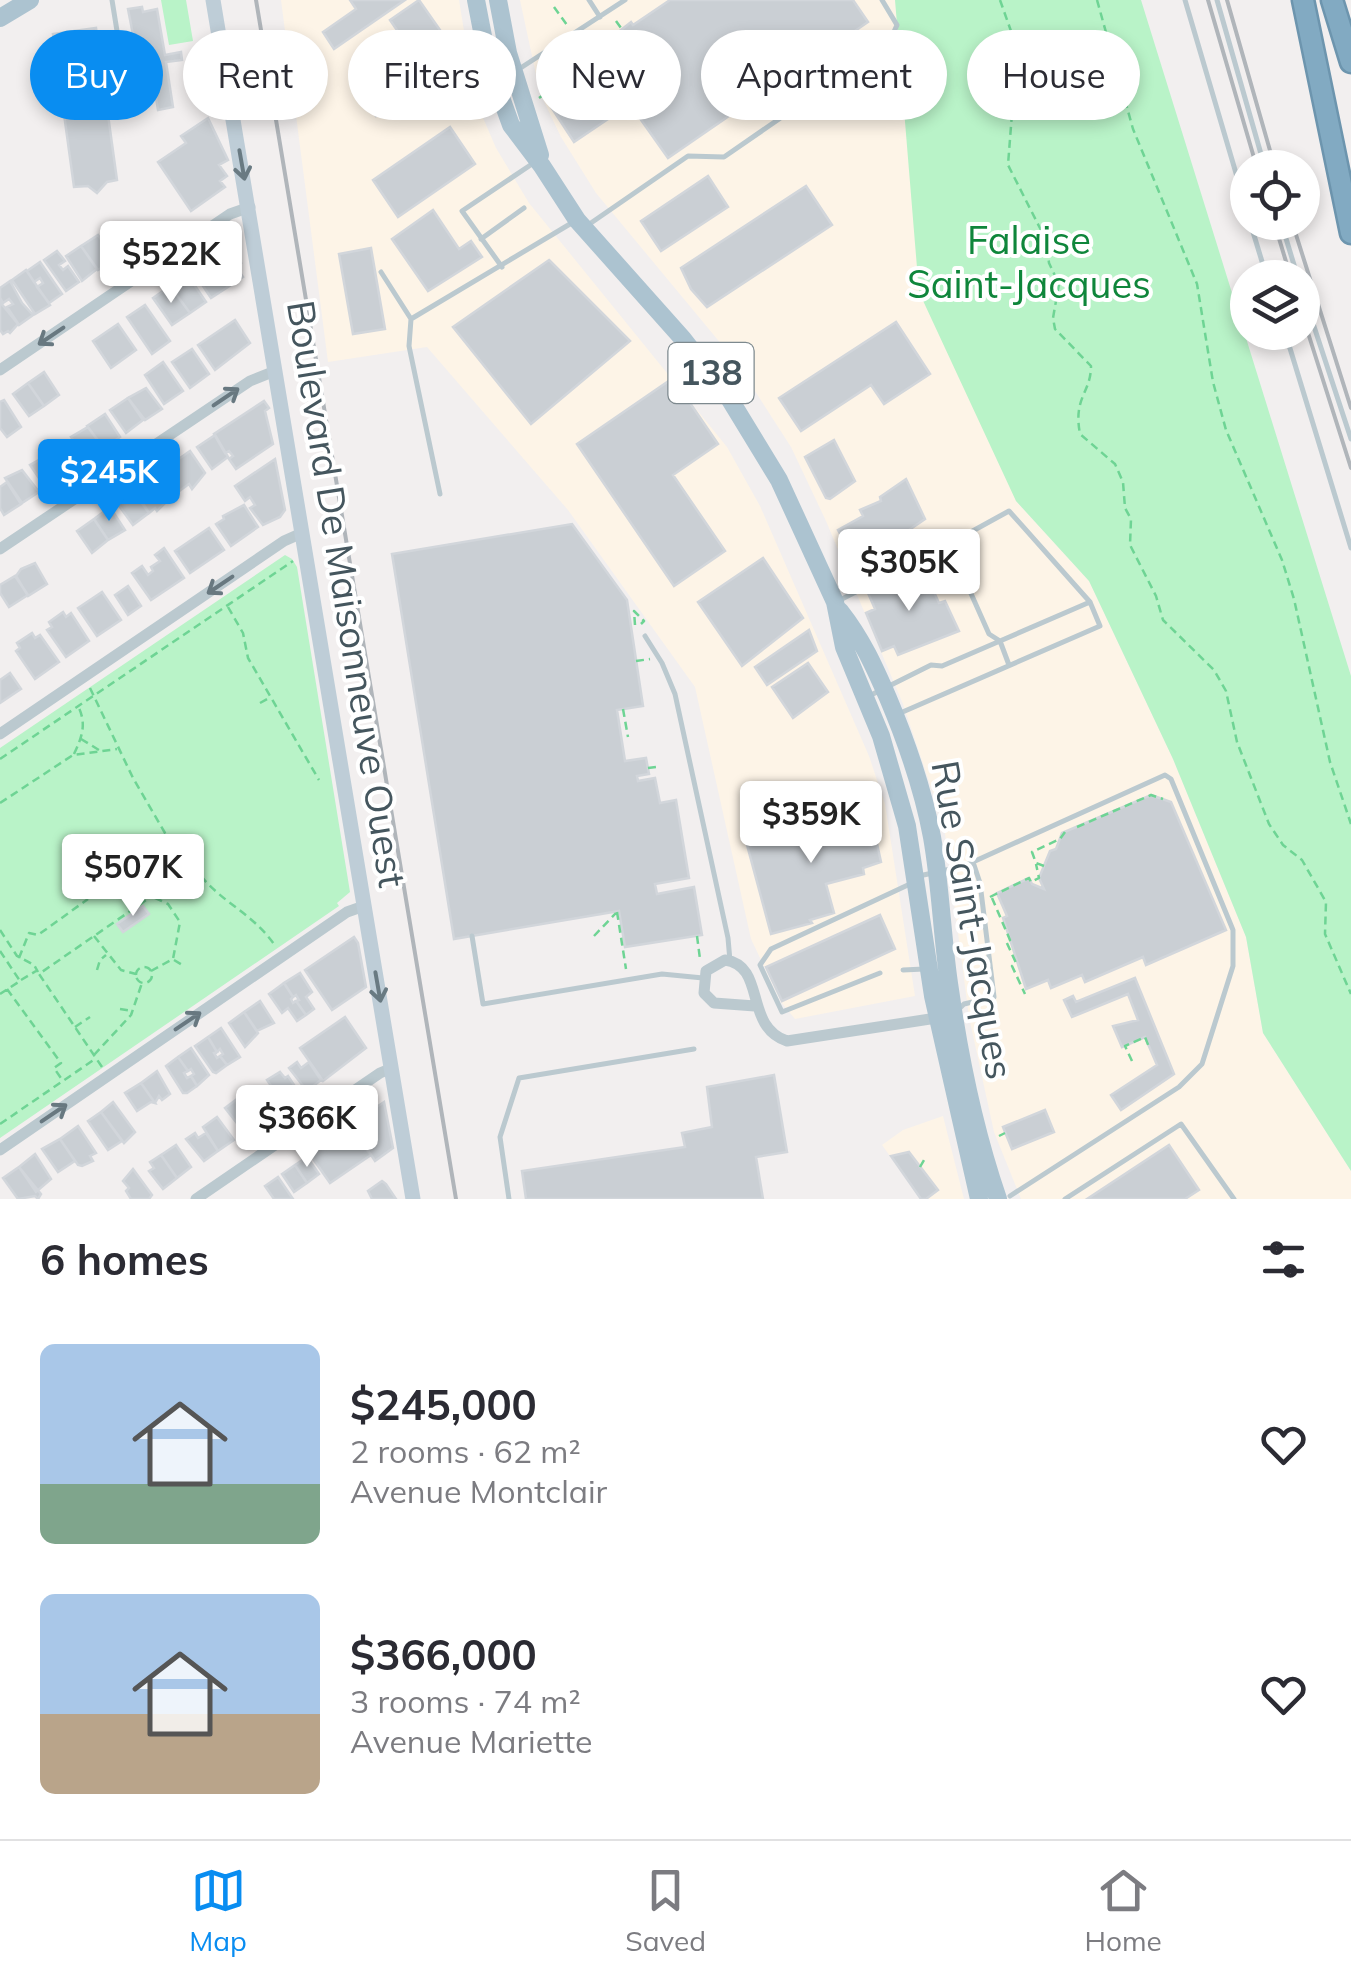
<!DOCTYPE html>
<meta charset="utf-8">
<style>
body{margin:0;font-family:Mulish,sans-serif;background:#f2f2f3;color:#2b2b33;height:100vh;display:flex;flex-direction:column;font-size:38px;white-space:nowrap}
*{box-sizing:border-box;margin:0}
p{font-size:32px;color:#7c7c81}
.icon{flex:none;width:55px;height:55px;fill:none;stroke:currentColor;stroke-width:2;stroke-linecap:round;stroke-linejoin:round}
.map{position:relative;height:1199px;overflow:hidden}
.panel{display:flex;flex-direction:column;background:#fff;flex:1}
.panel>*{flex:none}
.top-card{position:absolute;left:30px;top:30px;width:1292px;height:90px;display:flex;gap:20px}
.fabs{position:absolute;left:1230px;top:150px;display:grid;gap:20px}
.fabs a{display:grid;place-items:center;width:90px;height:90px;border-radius:50%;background:#fff;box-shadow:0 5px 15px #0003;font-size:50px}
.price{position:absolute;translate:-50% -85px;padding:0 22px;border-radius:10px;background:#fff;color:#222;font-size:32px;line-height:65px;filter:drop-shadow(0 2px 5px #0008)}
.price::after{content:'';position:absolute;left:50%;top:60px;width:30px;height:22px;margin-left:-15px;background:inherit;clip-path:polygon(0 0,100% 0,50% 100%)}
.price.selected{background:#098df1;color:#fff}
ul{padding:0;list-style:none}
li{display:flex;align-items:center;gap:30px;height:250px;padding:0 40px}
li span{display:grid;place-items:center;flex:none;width:280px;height:200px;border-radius:15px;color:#555}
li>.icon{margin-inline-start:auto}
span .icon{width:120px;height:120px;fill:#fffc;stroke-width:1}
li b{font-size:42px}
h2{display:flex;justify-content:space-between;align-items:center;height:120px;padding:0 40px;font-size:42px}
.pill{padding:0 35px;border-radius:45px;background:#fff;box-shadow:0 5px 15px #0003;font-size:35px;line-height:90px}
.pill.selected{background:#098df1;color:#fff}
.menu{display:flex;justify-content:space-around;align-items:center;height:140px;border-top:2px solid #e1e1e2;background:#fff;font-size:28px;color:#7c7c81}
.menu a{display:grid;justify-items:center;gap:5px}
.menu .selected{color:#098df1}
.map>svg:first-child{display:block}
</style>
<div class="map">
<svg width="1351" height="1199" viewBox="0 0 1351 1199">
<rect width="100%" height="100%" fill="#f2efef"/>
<path fill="#fdf4e7" d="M281 0H459L475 99 496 148 529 203 727 447 760 506 869 756 885 804 915 996 795 1019 781 1002 751 939 695 687 568 510 427 347 328 362Z
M520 0H895L1016 501 1089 581 1173 759 1246 937 1263 1033 1351 1171V1199H1021L994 1132 969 1017 944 826 903 704 826 521 791 447 737 363 596 193 561 137 540 93Z
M943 1116 964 1199H921L882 1145 903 1130Z"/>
<path fill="#b9f3c8" d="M161 0H186L193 41 169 45Z
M895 0H1141L1351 676V1171L1263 1033 1246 937 1173 759 1089 581 1016 501 919 292Z
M285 555 292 559 297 567 350 892 337 903 339 906 0 1138V748Z"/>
<path fill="#cacfd4" stroke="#d2d6db" stroke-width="2.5" d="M350 0H405L334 49 323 32 356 9Z
M419 0 470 73 436 97 425 82 376 116 356 86 410 49 390 20Z
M670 0H853L868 22 778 84 789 100 769 113 758 96 668 158 593 52 631 22 633 25Z
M142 7 143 12 157 9 165 55 181 52 182 60 166 62 173 107 158 110 154 85 150 86 142 38 134 40 128 9Z
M96 28 117 180 107 182 97 193 88 186 74 187 53 34Z
M589 65 620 111 574 142 544 96Z
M208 118 228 160 219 165 227 176 220 181 225 187 191 211 158 162 186 143 181 136Z
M450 127 475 164 398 217 373 180Z
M708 176 728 207 661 251 641 221Z
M806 186 832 225 707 307 691 289 681 268Z
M433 210 459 249 471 241 482 257 428 291 392 239Z
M98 235 115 259 98 270 81 246Z
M81 246 97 269 82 281 66 256Z
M229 246 241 263 236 267 243 277 228 287 210 259Z
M371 248 385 329 353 334 339 254Z
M57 251 65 261 59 265 63 270 68 266 79 282 66 291 44 260Z
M210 259 228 287 211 298 193 271Z
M549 260 630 341 531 424 453 327Z
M40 262 62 294 49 303 37 287 43 283 40 278 34 282 27 271Z
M26 270 50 305 35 314 12 280Z
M187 274 206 302 190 313 170 286Z
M10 281 22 303 33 315 19 325 7 307 13 304 9 299 3 303 0 298V288Z
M170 286 190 313 172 325 153 298Z
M0 302 18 324 10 333 8 331 3 334 0 330Z
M145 305 170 341 152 354 127 317Z
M235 320 250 343 215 370 198 345Z
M896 322 930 374 884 404 871 385 801 431 779 398Z
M118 324 136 350 111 368 93 341Z
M192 349 209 374 190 388 172 362Z
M163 362 183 391 164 404 145 375Z
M44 372 59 395 44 406 28 383Z
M673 378 718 444 673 475 725 551 674 586 577 444Z
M28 383 44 406 29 416 13 394Z
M146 388 162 409 145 420 128 398Z
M128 398 143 420 126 433 110 410Z
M4 400 21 427 7 437 0 428V402Z
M264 401 269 408 265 411 273 444 236 469 229 459 233 456 229 451 225 453 214 434Z
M105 414 120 437 104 448 87 426Z
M88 427 103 448 86 460 71 437Z
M215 435 228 457 212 469 197 447Z
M834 440 855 481 830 499 826 498 805 457Z
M63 442 79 465 63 476 48 455Z
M190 451 205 473 192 489 189 484 171 497 156 475Z
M48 455 62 475 45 487 30 465Z
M275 459 285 510 280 517 263 525 250 508 255 505 250 497 245 501 235 486Z
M22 470 39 492 22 503 5 478Z
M906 479 925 519 880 550 882 554 862 568 852 545 848 548 838 530 863 516 860 510 881 501 880 497Z
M151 480 166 502 157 511 155 508 149 513 136 492Z
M7 482 21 504 4 515 0 508V487Z
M134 492 149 513 133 525 117 503Z
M244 505 258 527 231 546 216 524 224 519 223 516Z
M110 507 125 530 108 540 94 519Z
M94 519 108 540 92 553 77 531Z
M572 524 627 600 643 706 617 710 625 761 646 758 649 774 637 776 638 781 655 778 660 803 676 800 689 878 655 884 657 894 694 887 702 935 625 947 619 911 454 939 392 554Z
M209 528 224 550 190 573 175 551Z
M164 548 184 578 151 600 132 573 142 566 148 575 153 571 151 567 160 561 155 555Z
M763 558 803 618 742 666 698 602Z
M35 563 47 584 28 596 16 576 21 569Z
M923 568 939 603 945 601 959 631 898 655 894 646 882 651 866 613 875 609 868 593Z
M15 576 28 595 9 607 0 593V585Z
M128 586 141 606 128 615 115 595Z
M102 592 121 620 97 636 78 608Z
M63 612 66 617 71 613 89 641 66 657 47 630 52 627 49 622Z
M809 630 817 651 767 685 755 667Z
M32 633 35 638 40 635 59 662 35 679 16 651 20 648 17 643Z
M808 663 828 692 793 718 772 687Z
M10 673 21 689 0 703V680Z
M1151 795 1171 802 1226 930 1146 965 1143 957 1085 982 1082 975 1051 988 1048 980 1026 989 1003 918 1007 916 997 893 1029 878 1032 884 1044 889 1039 878 1050 851 1056 849 1062 833Z
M869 807 881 862 863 868 864 874 826 884 834 913 810 920 812 923 771 934 746 841Z
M143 906 149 914 123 932 117 924Z
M880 915 895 949 782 1001 766 967Z
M354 937 358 943 366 987 332 1010 305 970Z
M300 973 312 992 306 997 314 1009 306 1015 296 1001 299 1000 296 995 293 997 284 983Z
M1135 978 1174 1074 1121 1110 1111 1095 1157 1065 1145 1037 1122 1047 1113 1026 1138 1020 1128 994 1072 1017 1064 1000 1073 996 1076 1002Z
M284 983 293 997 291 999 293 1003 296 1001 306 1015 297 1021 288 1008 282 1013 269 994Z
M260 1001 274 1023 257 1031 244 1012Z
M244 1012 258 1033 245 1047 229 1023Z
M345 1017 366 1048 323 1081 300 1048Z
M221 1028 240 1057 227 1065 220 1056 223 1054 220 1049 217 1052 208 1037Z
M208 1037 217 1052 214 1053 217 1058 220 1056 227 1065 216 1073 213 1072 195 1046Z
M191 1048 209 1075 197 1086 191 1076 194 1074 191 1069 188 1071 178 1057Z
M178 1057 188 1071 184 1073 187 1078 191 1076 197 1086 187 1093H183L166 1066Z
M297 1062 301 1068 309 1062 321 1080 307 1091 289 1068Z
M157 1071 170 1094 162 1100 159 1096 155 1103 141 1083Z
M280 1072 285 1078 288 1076 300 1094 284 1105 267 1080Z
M774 1075 787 1152 756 1157 763 1199H526L522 1171 685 1147 682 1133 712 1127 707 1087Z
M141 1083 155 1103 151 1102 137 1111 125 1093Z
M255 1087 273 1114 244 1132 225 1108 237 1099 243 1107 249 1103 243 1096Z
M113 1102 135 1132 124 1143 101 1112Z
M384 1102 393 1148 375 1161 351 1124Z
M1045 1110 1054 1132 1012 1149 1003 1127Z
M101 1112 122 1141 108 1150 88 1121Z
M217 1117 234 1140 218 1151 203 1127Z
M78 1126 96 1153 90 1156 93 1161 82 1166 78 1165 60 1139Z
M349 1126 371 1155 330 1183 309 1153Z
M195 1133 198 1138 206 1133 218 1151 204 1161 186 1139Z
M60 1139 75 1161 58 1172 42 1149Z
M176 1145 191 1167 177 1178 161 1155Z
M1169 1145 1199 1190 1185 1199H1087Z
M909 1152 938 1190 926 1199H921L891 1156Z
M35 1154 51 1179 36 1192 19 1167Z
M161 1155 177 1178 163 1189 149 1171 154 1168 150 1162Z
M307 1157 319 1174 307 1183 295 1165Z
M295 1165 307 1183 294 1192 282 1174Z
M19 1167 41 1194 38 1199 35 1196 18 1199 3 1178Z
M133 1169 152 1195 149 1199H131L126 1191 129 1188 123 1181Z
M278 1177 293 1199H274L265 1186Z
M382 1181 386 1184 396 1199H372L368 1191Z"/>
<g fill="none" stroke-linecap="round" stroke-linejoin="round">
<defs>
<path id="highway" d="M1303 0 1351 233
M1332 0 1351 62"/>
</defs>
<use href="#highway" stroke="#6d95ae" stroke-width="25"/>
<path stroke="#6ed494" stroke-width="2.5" stroke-dasharray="8 5" stroke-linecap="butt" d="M1000 0 1017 48 1008 165 1046 240 1049 263 1059 284 1053 318 1055 329 1091 366C1091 393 1073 397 1080 434L1115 464 1123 482 1125 508 1131 519 1130 545 1156 596 1163 620 1214 670 1226 691 1237 742 1269 824 1283 845 1302 860 1326 902 1325 934 1351 994
M1097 0 1133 129 1197 284 1213 382 1226 430 1282 560 1294 599 1330 762 1351 824
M554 7 567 25
M616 21 621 28
M568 77 571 51
M539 98 590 63 592 49 596 47 589 38
M228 607 243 633 248 658 319 780
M635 625 634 611 644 621 641 624
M636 661 650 659
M90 688 133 778 165 833 193 866
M260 703 271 697
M623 709 628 737
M81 739 99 750
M74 754C82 737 87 724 78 706
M0 759 293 561
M648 768 656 767
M0 803 73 755 117 749
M1077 827 1151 795 1163 799
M1044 866 1036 863 1032 852 1060 839 1065 832
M957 892 972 886
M990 897 1029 878 1031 882 1039 878 1036 864
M992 898 1010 940 1006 941 1016 963 1012 966 1025 994
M617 912 626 969
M0 930 17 956 34 965 38 972
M94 936 121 970 136 974
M594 936 616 913
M697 936 700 959
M0 951 20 981 0 994
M19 958 29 933 38 935 88 899
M174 960 184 966
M136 975a8 8 0 1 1 16 0a8 8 0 1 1-16 0Z
M97 970 100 960 106 955
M151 971 173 959 180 922 168 904 153 897
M21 980 36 971
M7 989 61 1063 54 1068 63 1081
M120 1009 133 1011
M75 1027 90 1017
M94 1055 131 1015 142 983
M1132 1061 1125 1046 1145 1037 1149 1047
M102 1067 39 974 194 867C219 903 252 911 276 947
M0 1124 95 1059
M999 1136 1005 1133
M920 1167 924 1160"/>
<path stroke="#bbc9cf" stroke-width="5" d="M112 0 123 68
M589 0 600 17
M1185 0 1248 214
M1217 0 1265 168
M519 69 625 0
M1250 222 1267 278
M1281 222 1298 278
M588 225 688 156 724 157 889 43 897 25 882 0
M481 239 524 208
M502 267 462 211 535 162
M381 272 411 319 575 221
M1302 290 1351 439
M411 319 409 346 440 494
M1285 332 1351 548
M949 544 1009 511 1090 602
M840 600 949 544 989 634 1000 641 1090 602 1100 626 898 714
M645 636 662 663 675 694 728 938 730 961
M869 696 931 665 942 666 1000 641 1009 665
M919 876 964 866 1165 775 1171 779 1233 930V966L1202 1064 1179 1087 1010 1196
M472 936 483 1004 662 974 703 978
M903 970 924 969
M880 973 782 1012 760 965 771 949 910 884
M958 1010 964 1004 994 997 980 883 973 862
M509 1199 500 1137 519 1078 694 1049
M1065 1199 1181 1124 1234 1199"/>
<path stroke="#bbc9cf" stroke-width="11" d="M0 370 230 214 250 207
M0 549 250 381 275 371
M0 734 284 541 302 533
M755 1006 714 1003 704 993 706 971 725 960C767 966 743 1026 787 1041L943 1017
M0 1150 347 912 364 906
M196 1199 380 1073 392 1068"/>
<path stroke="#becdd7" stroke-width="15" d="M213 0 413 1199"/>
<path stroke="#acc3d0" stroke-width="18" d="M476 0 488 62 511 125 542 166 577 220 683 339 729 398 779 480 835 602 844 647 881 736 907 826 933 996 979 1199
M498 0 508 53 540 155
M0 18 30 0
M840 611C862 639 874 666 888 698 907 743 923 789 932 837 941 888 942 939 950 990 960 1060 975 1132 998 1199"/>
<use href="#highway" stroke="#82aac2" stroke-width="20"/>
<path stroke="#b0b5ba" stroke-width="4" d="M256 0 456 1199
M1208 0 1257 168
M1227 0 1275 168
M1274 222 1291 278
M1292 222 1351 408
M1302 314 1351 468"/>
</g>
<defs><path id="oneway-shaft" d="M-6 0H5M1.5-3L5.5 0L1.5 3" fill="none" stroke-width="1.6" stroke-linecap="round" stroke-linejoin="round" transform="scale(2.5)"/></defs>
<g stroke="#697a82">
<use href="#oneway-shaft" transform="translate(242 165) rotate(80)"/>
<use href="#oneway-shaft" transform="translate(378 987) rotate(80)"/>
</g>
<g stroke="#687880">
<use href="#oneway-shaft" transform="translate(51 336) rotate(146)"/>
<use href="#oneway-shaft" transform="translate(226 397) rotate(-34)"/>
<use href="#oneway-shaft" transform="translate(220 585) rotate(146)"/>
<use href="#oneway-shaft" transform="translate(188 1021) rotate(-34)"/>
<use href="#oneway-shaft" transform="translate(54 1113) rotate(-34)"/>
</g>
<g text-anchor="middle" stroke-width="8" stroke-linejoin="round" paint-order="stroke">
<rect fill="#fff" stroke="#7d898e" stroke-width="2.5" x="668.5" y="343" width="85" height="60" rx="8"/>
<g font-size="35" font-weight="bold" fill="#45565e">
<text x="711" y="385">138</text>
</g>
<g font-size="38" fill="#0f863b" stroke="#fff">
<text x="1029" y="254">Falaise<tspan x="1029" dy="44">Saint-Jacques</tspan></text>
</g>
<g font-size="38" fill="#45565e" stroke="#fff">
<text transform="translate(346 594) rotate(81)" y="13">Boulevard De Maisonneuve Ouest</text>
<text transform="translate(972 920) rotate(80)" y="13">Rue Saint-Jacques</text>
</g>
</g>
</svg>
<div class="fabs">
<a><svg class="icon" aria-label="locate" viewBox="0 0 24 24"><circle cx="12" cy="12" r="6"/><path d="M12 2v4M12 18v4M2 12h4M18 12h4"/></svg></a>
<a><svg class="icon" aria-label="layers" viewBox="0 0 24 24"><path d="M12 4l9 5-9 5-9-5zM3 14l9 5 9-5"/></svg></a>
</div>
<b class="price" style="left:171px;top:306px">$522K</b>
<b class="price selected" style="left:109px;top:524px">$245K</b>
<b class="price" style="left:909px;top:614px">$305K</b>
<b class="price" style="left:811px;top:866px">$359K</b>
<b class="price" style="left:133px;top:919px">$507K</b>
<b class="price" style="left:307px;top:1170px">$366K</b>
<div class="top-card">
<a class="pill selected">Buy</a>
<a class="pill">Rent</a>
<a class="pill">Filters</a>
<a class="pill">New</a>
<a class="pill">Apartment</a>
<a class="pill">House</a>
</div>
</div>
<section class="panel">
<h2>6 homes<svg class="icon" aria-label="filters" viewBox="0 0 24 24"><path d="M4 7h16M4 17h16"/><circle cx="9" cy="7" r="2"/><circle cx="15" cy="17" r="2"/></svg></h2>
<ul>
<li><span style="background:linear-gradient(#a9c7e8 70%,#7fa58c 0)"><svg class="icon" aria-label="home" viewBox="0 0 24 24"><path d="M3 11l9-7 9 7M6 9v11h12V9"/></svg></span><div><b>$245,000</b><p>2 rooms · 62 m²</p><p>Avenue Montclair</p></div><svg class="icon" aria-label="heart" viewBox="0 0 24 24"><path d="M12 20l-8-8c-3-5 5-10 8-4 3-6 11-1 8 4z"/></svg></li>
<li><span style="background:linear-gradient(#a9c7e8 60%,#b9a48a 0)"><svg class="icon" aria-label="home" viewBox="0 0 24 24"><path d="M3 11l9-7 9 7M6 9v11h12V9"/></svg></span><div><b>$366,000</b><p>3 rooms · 74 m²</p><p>Avenue Mariette</p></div><svg class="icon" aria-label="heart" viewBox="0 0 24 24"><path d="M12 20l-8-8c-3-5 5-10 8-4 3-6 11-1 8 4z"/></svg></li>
</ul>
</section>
<nav class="menu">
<a class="selected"><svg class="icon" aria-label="map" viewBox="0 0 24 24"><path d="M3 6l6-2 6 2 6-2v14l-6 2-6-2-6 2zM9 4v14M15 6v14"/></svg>Map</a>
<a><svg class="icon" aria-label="saved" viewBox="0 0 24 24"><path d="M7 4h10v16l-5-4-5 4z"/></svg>Saved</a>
<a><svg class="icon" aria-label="home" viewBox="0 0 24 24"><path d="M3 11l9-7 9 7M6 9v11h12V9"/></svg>Home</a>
</nav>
